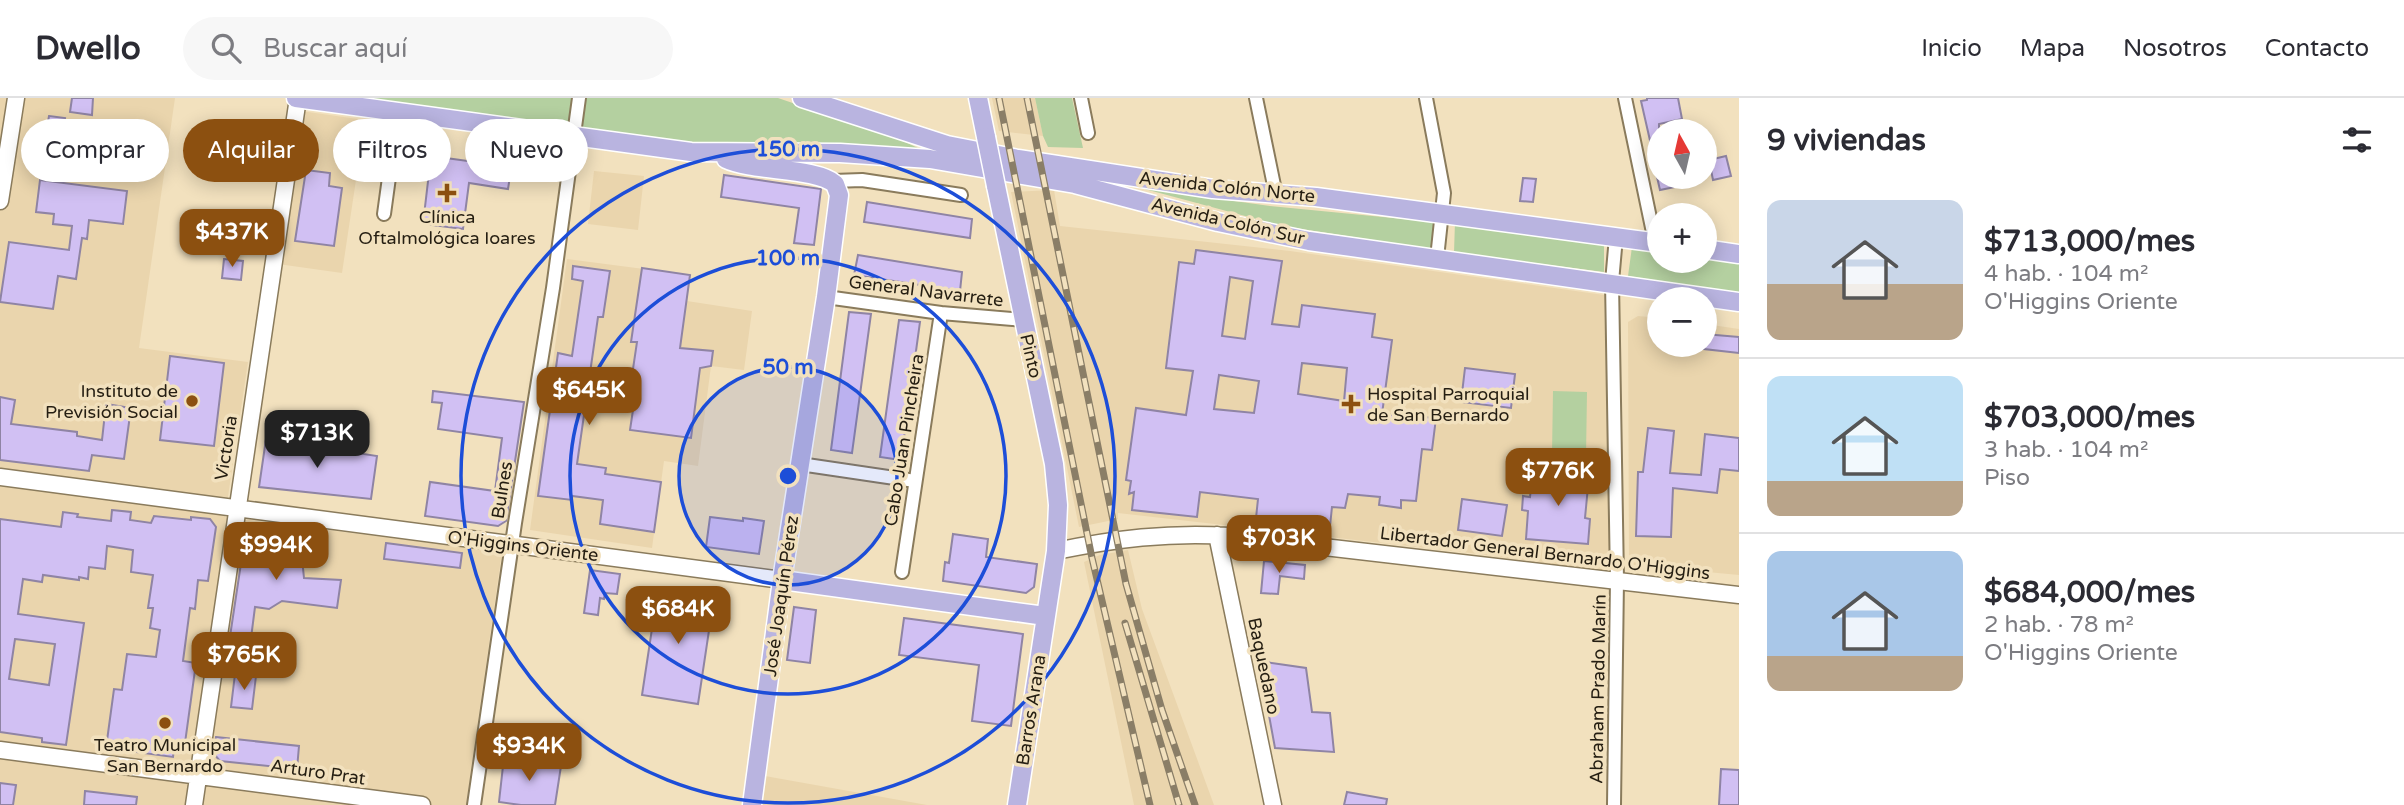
<!DOCTYPE html>
<html lang="es">
<meta charset="utf-8">
<style>
body{margin:0;font-family:"Varela Round",sans-serif;background:#f7f7f7;color:#2b2b33;height:100vh;display:flex;flex-direction:column;font-size:26px;white-space:nowrap}
*{box-sizing:border-box;margin:0}
p{font-size:23px;color:#7c7c81}
.icon{flex:none;width:38px;height:38px;fill:none;stroke:currentColor;stroke-width:2;stroke-linecap:round;stroke-linejoin:round}
.map{position:relative;flex:1;overflow:hidden}
.panel{display:flex;flex-direction:column;background:#fff;width:665px}
.panel>*{flex:none}
.top-card{position:absolute;left:21px;top:21px;width:665px;height:63px;display:flex;gap:14px}
.needle{width:46px;rotate:352deg}
.controls{position:absolute;left:1647px;top:21px;display:grid;gap:14px}
.controls a{display:grid;place-items:center;width:70px;height:70px;border-radius:50%;background:#fff;box-shadow:0 4px 18px #0003;font-size:35px}
.price{position:absolute;translate:-50% -60px;padding:0 16px;border-radius:14px;background:#8c5010;color:#fff;font-size:23px;line-height:46px;filter:drop-shadow(0 2px 4px #0008)}
.price::after{content:'';position:absolute;left:50%;top:42px;width:21px;height:16px;margin-left:-10px;background:inherit;clip-path:polygon(0 0,100% 0,50% 100%)}
.price.on{background:#222;color:#fff}
ul{padding:0;list-style:none}
li{display:flex;align-items:center;gap:21px;height:175px;padding:0 28px}
li+li{border-top:2px solid #e1e1e2}
li span{display:grid;place-items:center;flex:none;width:196px;height:140px;border-radius:14px;color:#555}
li>.icon{margin-inline-start:auto}
span .icon{width:84px;height:84px;fill:#fffc;stroke-width:1}
li b{font-size:30px}
h2{display:flex;justify-content:space-between;align-items:center;height:84px;padding:0 28px;font-size:30px}
.chip{padding:0 24px;border-radius:32px;background:#fff;box-shadow:0 4px 18px #0003;font-size:24px;line-height:63px}
.chip.on{background:#8c5010;color:#fff}
header{display:flex;align-items:center;gap:42px;box-sizing:border-box;height:98px;padding:0 35px;background:#fff;border-bottom:2px solid #e1e1e2}
header strong{font-size:33px}
nav{display:flex;gap:38px;margin-inline-start:auto;font-size:24px}
.search{width:490px;height:63px;background:#f7f7f7;display:flex;align-items:center;gap:18px;box-sizing:border-box;padding:0 24px;border-radius:38px;color:#7c7c81;font-size:26px}
main{display:flex;flex:1;min-height:0}
.map>svg:first-child{display:block}
</style>
<header>
<strong>Dwello</strong>
<div class="search"><svg class="icon" aria-label="search" viewBox="0 0 24 24"><circle cx="10" cy="10" r="6"/><path d="M15 15l6 6"/></svg>Buscar aquí</div>
<nav><a>Inicio</a><a>Mapa</a><a>Nosotros</a><a>Contacto</a></nav>
</header>
<main>
<div class="map">
<svg width="1739" height="707" viewBox="0 0 1739 707">
<rect width="100%" height="100%" fill="#f2e1be"/>
<path fill="#ead5ad" d="M0 0H175L139 250 248 264 225 419 502 454 466 707H0Z
M992 0H1035L1043 38 999 33Z
M301 13 365 22 342 175 278 166Z
M594 73 644 78 638 132 588 126Z
M1054 92 1060 128 1290 153 1604 197 1610 474 1470 455 1118 415V421L1079 429 1011 94Z
M567 161 690 177 687 203 752 213 744 272 711 268 698 368 664 363 652 450 530 432Z
M1638 218 1659 220V247H1704L1705 226 1739 231V477L1633 467 1629 462 1628 224Z
M1128 452 1142 511 1214 707H1134L1084 464 1100 457Z
M765 678 927 707H760Z"/>
<path fill="#b4d0a0" d="M351 0H778L901 42 920 51 700 47Z
M1035 0H1072L1083 50 1048 49 1043 38Z
M1141 90 1270 108 1434 124 1431 151 1282 128Z
M1455 123 1604 144V174L1454 155Z
M1632 149 1659 153V163H1704L1705 160 1739 165V196L1628 178Z
M1553 293 1587 294 1586 358 1552 357Z"/>
<path fill="#d1c0f3" stroke="#8f84a4" stroke-width="2" fill-rule="evenodd" d="M72 0H93L92 17 70 14Z
M1647 0H1678L1682 21 1659 26V59L1654 60 1641 3 1647 2Z
M49 18 65 20 62 37 46 35Z
M491 56 513 59 508 91 469 85 463 131 423 126 431 58 489 66Z
M1726 58 1731 78 1713 82 1709 62Z
M306 72 330 75 329 88 342 90 334 148 295 143Z
M724 77 821 91 814 147 794 145 799 110 721 99Z
M1657 79H1699V84L1660 92Z
M1523 80 1536 81 1533 104 1520 103Z
M40 82 127 93 123 126 89 122 87 141 82 140 76 181 58 178 53 211 0 204 9 144 69 152 72 128 53 126 54 116 36 114Z
M867 104 972 121 970 140 864 124Z
M1196 152 1282 163 1272 226 1299 229 1302 207 1375 216 1372 239 1392 242 1382 316 1436 320 1432 352 1422 351 1416 403 1401 402V410L1379 407 1380 399 1348 396 1345 410 1332 409 1330 428 1256 420 1258 401 1200 394 1197 419 1132 412 1134 394 1129 396 1131 383 1126 382 1136 310 1186 317 1193 273 1166 270 1179 164 1194 166ZM1230 179 1253 183 1245 241 1222 238ZM1302 265 1347 270 1344 303 1298 296ZM1219 277 1259 283 1254 315 1214 311Z
M858 157 962 174 960 193 854 177Z
M224 161 243 163 241 182 222 180Z
M573 168 610 173 603 219H598L577 366 606 370 605 376 661 384 654 434 600 426 603 402 572 398V402L538 398 558 255 572 258 583 183 572 181Z
M642 170 690 177 680 250 713 253 711 268 700 270 691 340 630 332 633 312 619 310 625 270 633 271 637 244H631Z
M849 214 871 216 852 355 831 352Z
M899 222 920 224 901 362 880 359Z
M1704 236 1739 239V255L1704 251Z
M170 258 224 265 214 348 160 342Z
M1465 270 1515 276 1511 310 1461 304Z
M433 293 524 304 506 423 498 428 425 418 430 384 495 393 502 340 438 331 442 305 432 304Z
M0 299 15 302 11 326 77 334V338L102 342 106 306 131 310 124 361 92 357 89 373 0 362Z
M1648 330 1674 333 1670 375 1701 377 1705 336 1739 340V373L1720 371 1717 395 1673 390 1671 439 1636 438 1638 374H1643Z
M266 341 377 358 371 401 259 389Z
M1533 372 1589 378 1585 420 1590 421 1588 446 1526 441 1528 413 1522 412 1523 398 1530 399Z
M1462 401 1507 407 1502 438 1458 432Z
M112 412 131 414 130 422 151 425 154 418 191 422V419L210 421 216 429 208 483 198 482 195 511 190 510 183 563 196 565 185 645 175 644 173 659 106 650 114 591 122 592 127 556 156 559 160 532 150 530 153 510H148L153 477 131 474 133 452 107 448 105 471 89 469 88 481 79 479V482L43 477 42 484 23 481 18 516 84 525 66 647 42 644V640L0 634V421L61 429 63 414 78 416 77 419 111 423ZM15 541 55 546 49 587 9 581Z
M710 419 743 423V420L764 423 759 456 706 449Z
M256 432 306 439 302 460 304 480 341 482 337 510 282 503 269 511 255 509 250 548 229 545 243 452 254 451Z
M953 436 988 441 986 459 1037 466 1034 489 1026 495 943 483 945 464 949 465Z
M386 445 462 455 460 470 384 461Z
M1264 463 1305 467 1304 481 1280 478 1278 496 1261 495Z
M590 472 620 476 617 496 605 495 604 501 600 500 598 517 584 515Z
M658 491 714 499 698 606 642 597Z
M794 509 816 512 810 565 787 562Z
M904 520 1023 536 1011 628 972 623 979 567 899 557Z
M1259 563 1306 570 1312 614 1330 615 1334 654 1275 650Z
M235 576 256 578 252 611 231 609Z
M216 639 299 648 297 671 220 663 214 656Z
M504 659 561 668 555 707H521L499 704Z
M1721 671 1739 672V707H1719Z
M0 685 16 687 13 707H0Z
M85 693 137 699 136 707H84Z
M1347 694 1387 701 1386 707H1344Z"/>
<g fill="none" stroke-linecap="round" stroke-linejoin="round">
<defs>
<path id="street" d="M1081 0 1088 35
M1256 0 1276 97
M1426 0 1444 95 1437 160
M1625 0 1655 144
M833 83 862 82 961 97
M384 116 398 14
M826 199 941 215 1023 222
M800 366 915 383
M902 474 941 215
M474 707 515 425 553 190 579 0
M1614 707 1617 482 1612 184 1616 139"/>
<path id="secondary" d="M0 103 16 0
M0 379 782 482
M1217 437 1273 707
M1056 453C1114 441 1169 434 1229 438L1739 497
M0 652 422 707
M194 707 298 0"/>
<path id="primary" d="M296 0 691 54 840 55 930 61 1075 86 1218 124 1309 143 1739 204
M802 0 947 47 1018 61 1213 91 1316 99 1659 145
M978 0 986 39
M726 61C753 74 815 69 835 86L839 97 826 199 782 482 752 707
M996 88 1054 366 1058 407 1056 453 1017 707
M1704 151 1739 156
M782 482 1045 518"/>
</defs>
<use href="#street" stroke="#8a7b5c" stroke-width="16"/>
<use href="#secondary" stroke="#8a7b5c" stroke-width="19"/>
<use href="#primary" stroke="#fff" stroke-width="21"/>
<use href="#street" stroke="#fff" stroke-width="12"/>
<use href="#secondary" stroke="#fff" stroke-width="16"/>
<use href="#primary" stroke="#b9b4e0" stroke-width="18"/>
<defs>
<path id="rail" d="M999 0 1092 460 1150 707
M1027 0 1126 486 1162 612 1195 707
M1125 525 1179 707"/>
</defs>
<use href="#rail" stroke="#8a7e67" stroke-width="7"/>
<use href="#rail" stroke="#f2e1be" stroke-width="4.5" stroke-dasharray="13" stroke-linecap="butt"/>
<defs>
<path id="primary-bridge" d="M986 39 996 88"/>
</defs>
<use href="#primary-bridge" stroke="#fff" stroke-width="21" stroke-linecap="butt"/>
<use href="#primary-bridge" stroke="#b9b4e0" stroke-width="18"/>
</g>
<circle cx="788" cy="378" r="109" fill="#1d4ed8" fill-opacity=".12"/>
<g fill="none" stroke="#1d4ed8" stroke-width="3.5">
<circle cx="788" cy="378" r="109"/>
<circle cx="788" cy="378" r="218"/>
<circle cx="788" cy="378" r="327"/>
</g>
<g fill="#8c5010" stroke="#f2e1be" stroke-width="2.5">
<path d="M443.5 84.5h7v7h7v7h-7v7h-7v-7h-7v-7h7z"/>
<circle cx="192" cy="303" r="7"/>
<path d="M1347.5 295.5h7v7h7v7h-7v7h-7v-7h-7v-7h7z"/>
<circle cx="165" cy="625" r="7"/>
</g>
<g text-anchor="middle" stroke-width="7" stroke-linejoin="round" paint-order="stroke">
<g font-size="18" fill="#251e12" stroke="#f2e1be">
<text transform="translate(1227 89) rotate(6)" y="6">Avenida Colón Norte</text>
<text transform="translate(1228 123) rotate(13)" y="6">Avenida Colón Sur</text>
<text transform="translate(926 193) rotate(7)" y="6">General Navarrete</text>
<text transform="translate(1031 258) rotate(77)" y="6">Pinto</text>
<text transform="translate(904 342) rotate(-81)" y="6">Cabo Juan Pincheira</text>
<text transform="translate(226 350) rotate(-81)" y="6">Victoria</text>
<text transform="translate(502 392) rotate(-81)" y="6">Bulnes</text>
<text transform="translate(523 448) rotate(7)" y="6">O'Higgins Oriente</text>
<text transform="translate(1545 455) rotate(7)" y="6">Libertador General Bernardo O'Higgins</text>
<text transform="translate(781 498) rotate(-82)" y="6">José Joaquín Pérez</text>
<text transform="translate(1264 568) rotate(78)" y="6">Baquedano</text>
<text transform="translate(1598 591) rotate(-89)" y="6">Abraham Prado Marín</text>
<text transform="translate(1031 612) rotate(-81)" y="6">Barros Arana</text>
<text transform="translate(318 674) rotate(8)" y="6">Arturo Prat</text>
</g>
<g font-size="18" fill="#251e12" stroke="#f2e1be">
<text x="447" y="125">Clínica<tspan x="447" dy="21">Oftalmológica Ioares</tspan></text>
<text x="178" y="299" text-anchor="end">Instituto de<tspan x="178" dy="21">Previsión Social</tspan></text>
<text x="1367" y="302" text-anchor="start">Hospital Parroquial<tspan x="1367" dy="21">de San Bernardo</tspan></text>
<text x="165" y="653">Teatro Municipal<tspan x="165" dy="21">San Bernardo</tspan></text>
</g>
</g>
<circle cx="788" cy="378" r="10" fill="#1d4ed8" stroke="#f2e1be" stroke-width="3.5"/>
<g font-size="21" text-anchor="middle" font-weight="bold" fill="#1d4ed8" stroke="#f2e1be" stroke-width="7" stroke-linejoin="round" paint-order="stroke">
<text x="788" y="58">150 m</text>
<text x="788" y="167">100 m</text>
<text x="788" y="276">50 m</text>
</g>
</svg>
<div class="controls">
<a><svg class="needle" viewBox="-14 -14 28 28"><path d="M0-13l5 13h-10z" fill="#e53935"/><path d="M0 13l5-13h-10z" fill="#7c7c81"/></svg></a>
<a>+</a>
<a>−</a>
</div>
<b class="price" style="left:232px;top:171px">$437K</b>
<b class="price" style="left:589px;top:329px">$645K</b>
<b class="price on" style="left:317px;top:372px">$713K</b>
<b class="price" style="left:1558px;top:410px">$776K</b>
<b class="price" style="left:1279px;top:477px">$703K</b>
<b class="price" style="left:276px;top:484px">$994K</b>
<b class="price" style="left:678px;top:548px">$684K</b>
<b class="price" style="left:244px;top:594px">$765K</b>
<b class="price" style="left:529px;top:685px">$934K</b>
<div class="top-card">
<a class="chip">Comprar</a>
<a class="chip on">Alquilar</a>
<a class="chip">Filtros</a>
<a class="chip">Nuevo</a>
</div>
</div>
<section class="panel">
<h2>9 viviendas<svg class="icon" aria-label="filters" viewBox="0 0 24 24"><path d="M4 7h16M4 17h16"/><circle cx="9" cy="7" r="2"/><circle cx="15" cy="17" r="2"/></svg></h2>
<ul>
<li><span style="background:linear-gradient(#c9d6e8 60%,#b9a48a 0)"><svg class="icon" aria-label="home" viewBox="0 0 24 24"><path d="M3 11l9-7 9 7M6 9v11h12V9"/></svg></span><div><b>$713,000/mes</b><p>4 hab. · 104 m²</p><p>O'Higgins Oriente</p></div></li>
<li><span style="background:linear-gradient(#bfe0f5 75%,#b9a48a 0)"><svg class="icon" aria-label="home" viewBox="0 0 24 24"><path d="M3 11l9-7 9 7M6 9v11h12V9"/></svg></span><div><b>$703,000/mes</b><p>3 hab. · 104 m²</p><p>Piso</p></div></li>
<li><span style="background:linear-gradient(#a9c7e8 75%,#b9a48a 0)"><svg class="icon" aria-label="home" viewBox="0 0 24 24"><path d="M3 11l9-7 9 7M6 9v11h12V9"/></svg></span><div><b>$684,000/mes</b><p>2 hab. · 78 m²</p><p>O'Higgins Oriente</p></div></li>
</ul>
</section>
</main>
